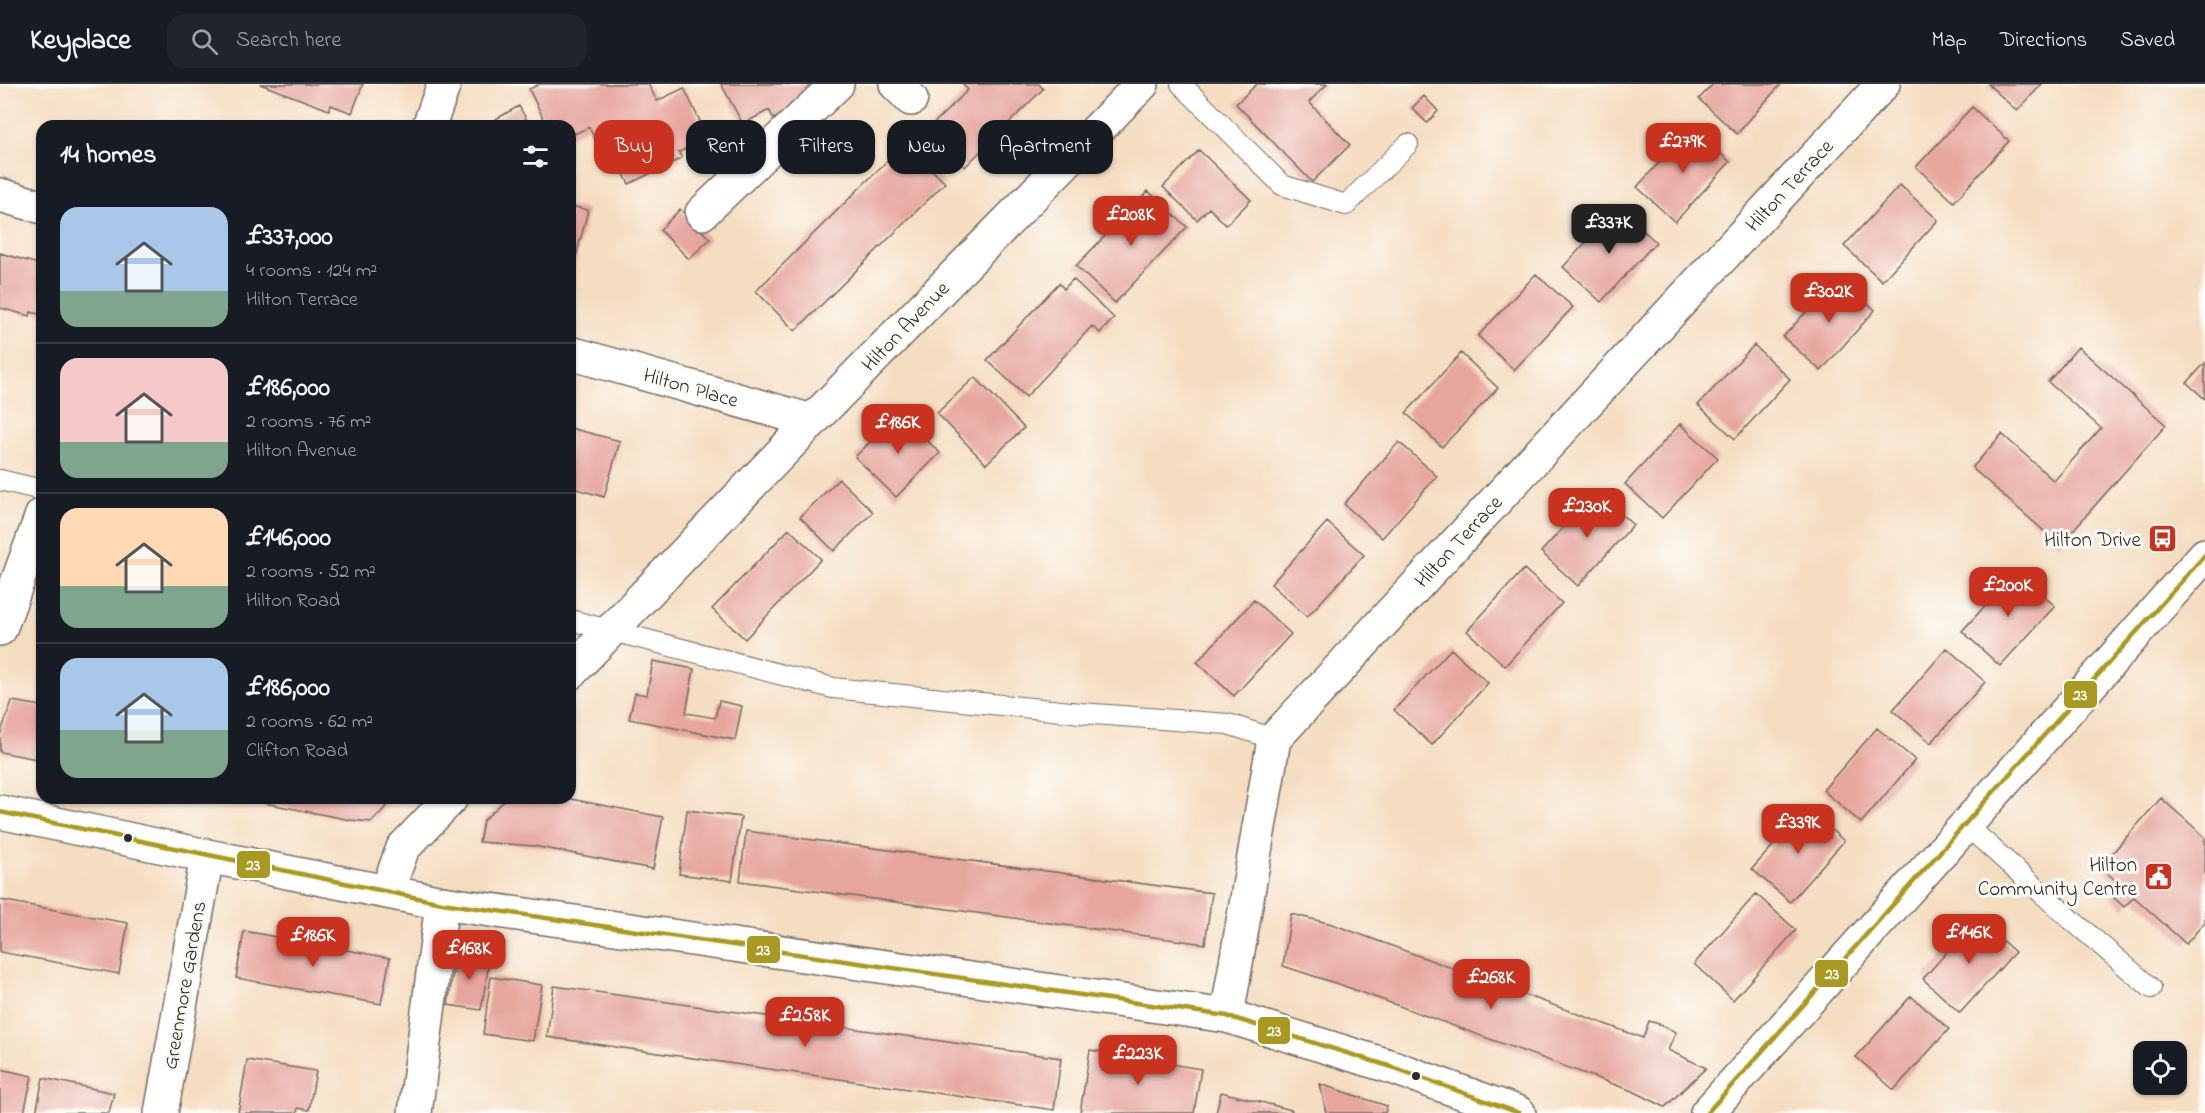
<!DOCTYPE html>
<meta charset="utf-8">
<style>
body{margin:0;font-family:"Indie Flower",sans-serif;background:#20242c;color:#f1f3f6;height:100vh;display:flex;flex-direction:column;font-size:22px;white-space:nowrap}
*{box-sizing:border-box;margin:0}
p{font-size:20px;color:#9ea1a6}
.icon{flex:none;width:33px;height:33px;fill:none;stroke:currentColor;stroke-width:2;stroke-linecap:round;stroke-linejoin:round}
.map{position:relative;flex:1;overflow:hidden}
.details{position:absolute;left:36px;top:36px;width:540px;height:684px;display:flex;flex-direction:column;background:#171b24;border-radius:18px;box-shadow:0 2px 4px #0004}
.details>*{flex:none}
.guide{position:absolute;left:594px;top:36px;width:570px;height:54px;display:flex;gap:12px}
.tools{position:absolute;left:2133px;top:957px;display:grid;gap:12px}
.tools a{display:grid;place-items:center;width:54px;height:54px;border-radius:12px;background:#171b24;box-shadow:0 2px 4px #0004;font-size:30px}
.price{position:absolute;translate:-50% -51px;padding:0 14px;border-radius:12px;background:#c8321e;color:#fff;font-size:20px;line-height:39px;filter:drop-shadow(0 2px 3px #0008)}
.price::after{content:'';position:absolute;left:50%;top:36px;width:18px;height:14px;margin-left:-9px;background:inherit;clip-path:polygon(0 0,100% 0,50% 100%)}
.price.current{background:#222;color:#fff}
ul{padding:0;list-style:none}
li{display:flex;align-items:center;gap:18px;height:150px;padding:0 24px}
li+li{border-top:2px solid #363941}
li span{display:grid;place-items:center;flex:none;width:168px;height:120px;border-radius:18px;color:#555}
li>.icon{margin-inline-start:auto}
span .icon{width:72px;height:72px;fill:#fffc;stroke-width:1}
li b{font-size:26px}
h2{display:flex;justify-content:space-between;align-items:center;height:72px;padding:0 24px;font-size:26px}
.chip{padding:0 21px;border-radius:18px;background:#171b24;box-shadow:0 2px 4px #0004;font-size:21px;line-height:54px}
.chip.current{background:#c8321e;color:#fff}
header{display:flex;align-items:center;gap:36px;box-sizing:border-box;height:84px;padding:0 30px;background:#171b24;border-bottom:2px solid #363941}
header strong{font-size:28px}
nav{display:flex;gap:33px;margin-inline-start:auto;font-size:21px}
.search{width:420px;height:54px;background:#20242c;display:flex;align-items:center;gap:15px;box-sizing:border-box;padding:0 21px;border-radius:18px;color:#9ea1a6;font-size:22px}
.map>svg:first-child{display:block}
</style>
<header>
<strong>Keyplace</strong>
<div class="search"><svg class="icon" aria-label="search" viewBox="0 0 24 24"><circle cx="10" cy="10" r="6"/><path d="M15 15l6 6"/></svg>Search here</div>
<nav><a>Map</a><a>Directions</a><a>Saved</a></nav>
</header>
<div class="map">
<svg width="2205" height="1029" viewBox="0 0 2205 1029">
<rect width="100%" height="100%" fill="#fdfcf7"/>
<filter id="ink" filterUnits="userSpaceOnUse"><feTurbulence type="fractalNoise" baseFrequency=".0167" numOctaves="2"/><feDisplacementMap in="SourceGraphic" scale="12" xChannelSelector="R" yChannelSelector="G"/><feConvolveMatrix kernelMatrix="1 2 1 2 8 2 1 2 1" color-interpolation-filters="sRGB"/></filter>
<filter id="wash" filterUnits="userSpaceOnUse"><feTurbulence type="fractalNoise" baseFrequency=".008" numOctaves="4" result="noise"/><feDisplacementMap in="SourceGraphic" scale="24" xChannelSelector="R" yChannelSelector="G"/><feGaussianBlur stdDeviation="1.35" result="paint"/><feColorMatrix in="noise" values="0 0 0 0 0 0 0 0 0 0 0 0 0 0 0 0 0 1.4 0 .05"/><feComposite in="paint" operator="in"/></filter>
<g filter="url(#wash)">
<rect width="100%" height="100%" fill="#f5ddc1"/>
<g id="blocks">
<path fill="#e6a59d" d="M260 0H363L352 29 331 21 329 26Z
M540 0H648L657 17 684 4 708 54 679 68 682 74 629 100 618 78 608 83 589 43 570 52V42H547L529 5Z
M721 0H823L826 6 774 35 769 26 743 40Z
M963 0H1039L1043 5 965 83 929 44 968 6Z
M1257 0H1327L1309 18 1350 61 1312 98 1236 20Z
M1713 0H1781L1737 50 1699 15Z
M1988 0H2042L2017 27Z
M1424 12 1438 27 1427 39 1412 24Z
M519 22 530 42H488L487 40Z
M1972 23 2009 57 1954 118 1916 83Z
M1691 43 1730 78 1675 138 1637 103Z
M905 59 945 99 795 247 756 207Z
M1199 66 1251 116 1226 141 1209 124 1197 136 1163 103Z
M1900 101 1938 136 1882 197 1844 162Z
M1148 107 1187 143 1115 219 1076 182Z
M570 122 588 126 573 185 570 184Z
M1618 124 1656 158 1601 218 1563 183Z
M680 125 710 155 689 175 660 146Z
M0 169 42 181V231L31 228 30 232 0 224Z
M1536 190 1573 223 1514 286 1478 252Z
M1838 193 1875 226 1821 287 1783 253Z
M1073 195 1114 234 1100 249 1092 242 1026 313 987 276 1059 199 1064 205Z
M1754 261 1790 295 1735 355 1698 321Z
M2078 263 2166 341 2060 461 1972 384 2002 350 2054 397 2101 344 2048 298Z
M1461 269 1498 304 1442 363 1406 329Z
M2205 279V315L2187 299Z
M975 293 1024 344 986 380 937 329Z
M899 329 940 369 896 413 855 373Z
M1680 340 1718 374 1662 434 1625 400Z
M570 344 620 357 604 413 570 403Z
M1399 358 1437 392 1382 454 1344 420Z
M839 395 873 428 834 467 800 433Z
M1596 407 1633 441 1578 502 1541 468Z
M1327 438 1364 471 1307 533 1271 500Z
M789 445 821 475 745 555 712 525Z
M1524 485 1562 519 1505 582 1467 547Z
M2017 487 2055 522 2000 582 1962 547Z
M1254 516 1291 550 1234 612 1197 578Z
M1947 564 1985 598 1931 659 1893 626Z
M1451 565 1488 599 1432 661 1394 626Z
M653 577 694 585 686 629 715 634 719 617 742 622 735 656 629 635 635 609 647 611Z
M12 617 42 622V676L0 668V651Z
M1877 644 1915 676 1861 739 1823 706Z
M240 714H395L371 738 350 736Z
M507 714H566L663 733 653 785 534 762 479 758 483 737Z
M2161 714 2205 753V838L2186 860 2134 813 2124 823 2112 812 2121 801 2100 783Z
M1807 724 1844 757 1790 818 1752 785Z
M687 726 741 733 732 797 679 790Z
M746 747 1212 809 1205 860 740 797Z
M1756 810 1796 846 1733 916 1694 880Z
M0 816 128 839 119 890 0 868Z
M1291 830 1332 840 1643 954 1649 937 1659 940 1676 948 1668 966 1706 984 1665 1023 1635 1008 1347 903 1283 882Z
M1977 834 2015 868 1960 929 1923 895Z
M244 847 390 874 381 920 236 894Z
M456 868 490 873 481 926 448 921Z
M491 893 542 901 533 957 483 950Z
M554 902 1061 974 1054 1026 547 953Z
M1911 912 1949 945 1894 1006 1856 973Z
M1090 966 1201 985 1194 1029H1080Z
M247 976 316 987 309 1026 298 1024 297 1029H238Z
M0 985 32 992 24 1029H0Z
M43 994 114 1009 109 1029H36Z
M1320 1000 1387 1022 1385 1029H1326Z
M1221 1008 1292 1026 1291 1029H1216Z"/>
</g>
</g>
<g filter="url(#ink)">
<use href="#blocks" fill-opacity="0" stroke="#726960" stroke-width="1.5"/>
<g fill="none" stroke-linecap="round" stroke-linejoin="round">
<defs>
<path id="lane" d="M1181 0 1282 101 1346 121 1408 60
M0 396 42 406
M570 536 833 604 1081 629 1228 640 1274 655
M1966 741 2074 838 2151 904"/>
<path id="street" d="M896 0 911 15
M429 42 444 0
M0 111 42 123
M702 129 837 0
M570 269 812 337
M0 545 42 431
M570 589 812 337 1142 0
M387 807 403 764 451 714
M1227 932 1274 655 1883 0
M161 1029 207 772
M415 1029 442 819"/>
<path id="secondary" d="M0 728 207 772 442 819 1227 932 1392 983 1519 1029
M1707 1029 1966 741 2205 471"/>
</defs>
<use href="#lane" stroke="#726960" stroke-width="22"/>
<use href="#street" stroke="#726960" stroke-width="36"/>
<use href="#secondary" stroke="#726960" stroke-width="36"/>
<use href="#lane" stroke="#fff" stroke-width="20"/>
<use href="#street" stroke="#fff" stroke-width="33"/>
<use href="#secondary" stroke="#fff" stroke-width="33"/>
<defs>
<path id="bus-1" d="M0 728 442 819 1227 932 1392 983 1519 1029
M1707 1029 2205 471"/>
</defs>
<use href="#bus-1" stroke="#fdfcf7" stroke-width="9"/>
<use href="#bus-1" stroke="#a99922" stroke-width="4.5"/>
</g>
</g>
<defs>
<symbol id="bus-square" viewBox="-11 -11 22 22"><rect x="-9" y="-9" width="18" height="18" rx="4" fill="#c8321e" stroke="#fdfcf7"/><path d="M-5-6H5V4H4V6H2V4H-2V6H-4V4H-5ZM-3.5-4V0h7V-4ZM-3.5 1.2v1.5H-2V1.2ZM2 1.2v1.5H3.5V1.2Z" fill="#fff"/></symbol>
<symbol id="civic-square" viewBox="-11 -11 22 22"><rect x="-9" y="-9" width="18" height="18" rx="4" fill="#c8321e" stroke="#fdfcf7"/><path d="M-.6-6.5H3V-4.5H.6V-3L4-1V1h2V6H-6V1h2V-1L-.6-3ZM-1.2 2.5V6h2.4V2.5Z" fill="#fff"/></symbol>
</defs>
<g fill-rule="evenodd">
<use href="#bus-square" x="2146" y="438" width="33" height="33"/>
<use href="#civic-square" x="2142" y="776" width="33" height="33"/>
</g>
<g fill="#2b2b2b" stroke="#fdfcf7" stroke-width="2">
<circle cx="128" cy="754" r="5"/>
<circle cx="1416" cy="992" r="5"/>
</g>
<g text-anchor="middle" stroke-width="6" stroke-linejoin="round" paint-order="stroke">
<g font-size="21" fill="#2b2b2b" stroke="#fdfcf7">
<text transform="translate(1789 101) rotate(-47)" y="7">Hilton Terrace</text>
<text transform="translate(905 242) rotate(-46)" y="7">Hilton Avenue</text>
<text transform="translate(691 303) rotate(16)" y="7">Hilton Place</text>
<text transform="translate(1458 457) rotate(-47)" y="7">Hilton Terrace</text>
<text transform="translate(184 901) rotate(-80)" y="7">Greenmore Gardens</text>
</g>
<g font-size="21" fill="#2b2b2b" stroke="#fdfcf7" text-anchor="end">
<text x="2141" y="462">Hilton Drive</text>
<text x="2137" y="787">Hilton<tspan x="2137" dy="24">Community Centre</tspan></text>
</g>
</g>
<g stroke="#fdfcf7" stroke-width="2">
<rect x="2063" y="596" width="35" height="29" rx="6" fill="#a99922"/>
<rect x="236" y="766" width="35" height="29" rx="6" fill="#a99922"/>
<rect x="746" y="851" width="35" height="29" rx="6" fill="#a99922"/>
<rect x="1814" y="875" width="35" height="29" rx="6" fill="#a99922"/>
<rect x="1257" y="932" width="34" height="29" rx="6" fill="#a99922"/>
</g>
<g font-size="16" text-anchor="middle" font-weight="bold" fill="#fff">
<text x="2080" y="616">23</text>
<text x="253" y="786">23</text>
<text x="763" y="871">23</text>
<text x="1832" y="895">23</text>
<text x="1274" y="952">23</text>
</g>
</svg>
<div class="tools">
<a><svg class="icon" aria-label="locate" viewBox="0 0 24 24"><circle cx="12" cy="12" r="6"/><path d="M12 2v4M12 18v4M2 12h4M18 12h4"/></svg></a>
</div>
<b class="price" style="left:1683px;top:90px">£279K</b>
<b class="price" style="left:1131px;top:163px">£208K</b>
<b class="price current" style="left:1609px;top:171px">£337K</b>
<b class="price" style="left:1829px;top:240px">£302K</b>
<b class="price" style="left:898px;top:371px">£186K</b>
<b class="price" style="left:1587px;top:455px">£230K</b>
<b class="price" style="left:2008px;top:534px">£200K</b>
<b class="price" style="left:1798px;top:771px">£339K</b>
<b class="price" style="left:1969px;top:881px">£146K</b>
<b class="price" style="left:313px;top:884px">£186K</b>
<b class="price" style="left:469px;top:897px">£168K</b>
<b class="price" style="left:1491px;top:926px">£268K</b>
<b class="price" style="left:805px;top:964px">£258K</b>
<b class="price" style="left:1138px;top:1002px">£223K</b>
<div class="guide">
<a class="chip current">Buy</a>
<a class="chip">Rent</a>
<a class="chip">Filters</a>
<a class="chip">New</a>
<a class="chip">Apartment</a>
</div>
<section class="details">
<h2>14 homes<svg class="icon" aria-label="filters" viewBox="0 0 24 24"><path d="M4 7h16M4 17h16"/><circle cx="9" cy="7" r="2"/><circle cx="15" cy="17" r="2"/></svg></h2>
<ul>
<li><span style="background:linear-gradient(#a9c7e8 70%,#7fa58c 0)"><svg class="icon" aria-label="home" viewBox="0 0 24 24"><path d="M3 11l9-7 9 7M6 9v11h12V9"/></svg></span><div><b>£337,000</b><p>4 rooms · 124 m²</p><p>Hilton Terrace</p></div></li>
<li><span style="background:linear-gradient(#f6c9c9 70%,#7fa58c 0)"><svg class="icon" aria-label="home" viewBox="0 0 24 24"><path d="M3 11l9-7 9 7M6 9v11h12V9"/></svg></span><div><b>£186,000</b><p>2 rooms · 76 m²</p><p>Hilton Avenue</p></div></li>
<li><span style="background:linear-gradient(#ffd9b3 65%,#7fa58c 0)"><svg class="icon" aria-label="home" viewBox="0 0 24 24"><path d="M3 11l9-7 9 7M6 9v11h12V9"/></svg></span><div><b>£146,000</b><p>2 rooms · 52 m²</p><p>Hilton Road</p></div></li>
<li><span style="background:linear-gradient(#a9c7e8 60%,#7fa58c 0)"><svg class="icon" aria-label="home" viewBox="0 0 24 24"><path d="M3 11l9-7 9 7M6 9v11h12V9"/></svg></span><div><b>£186,000</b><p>2 rooms · 62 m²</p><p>Clifton Road</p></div></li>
</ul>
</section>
</div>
